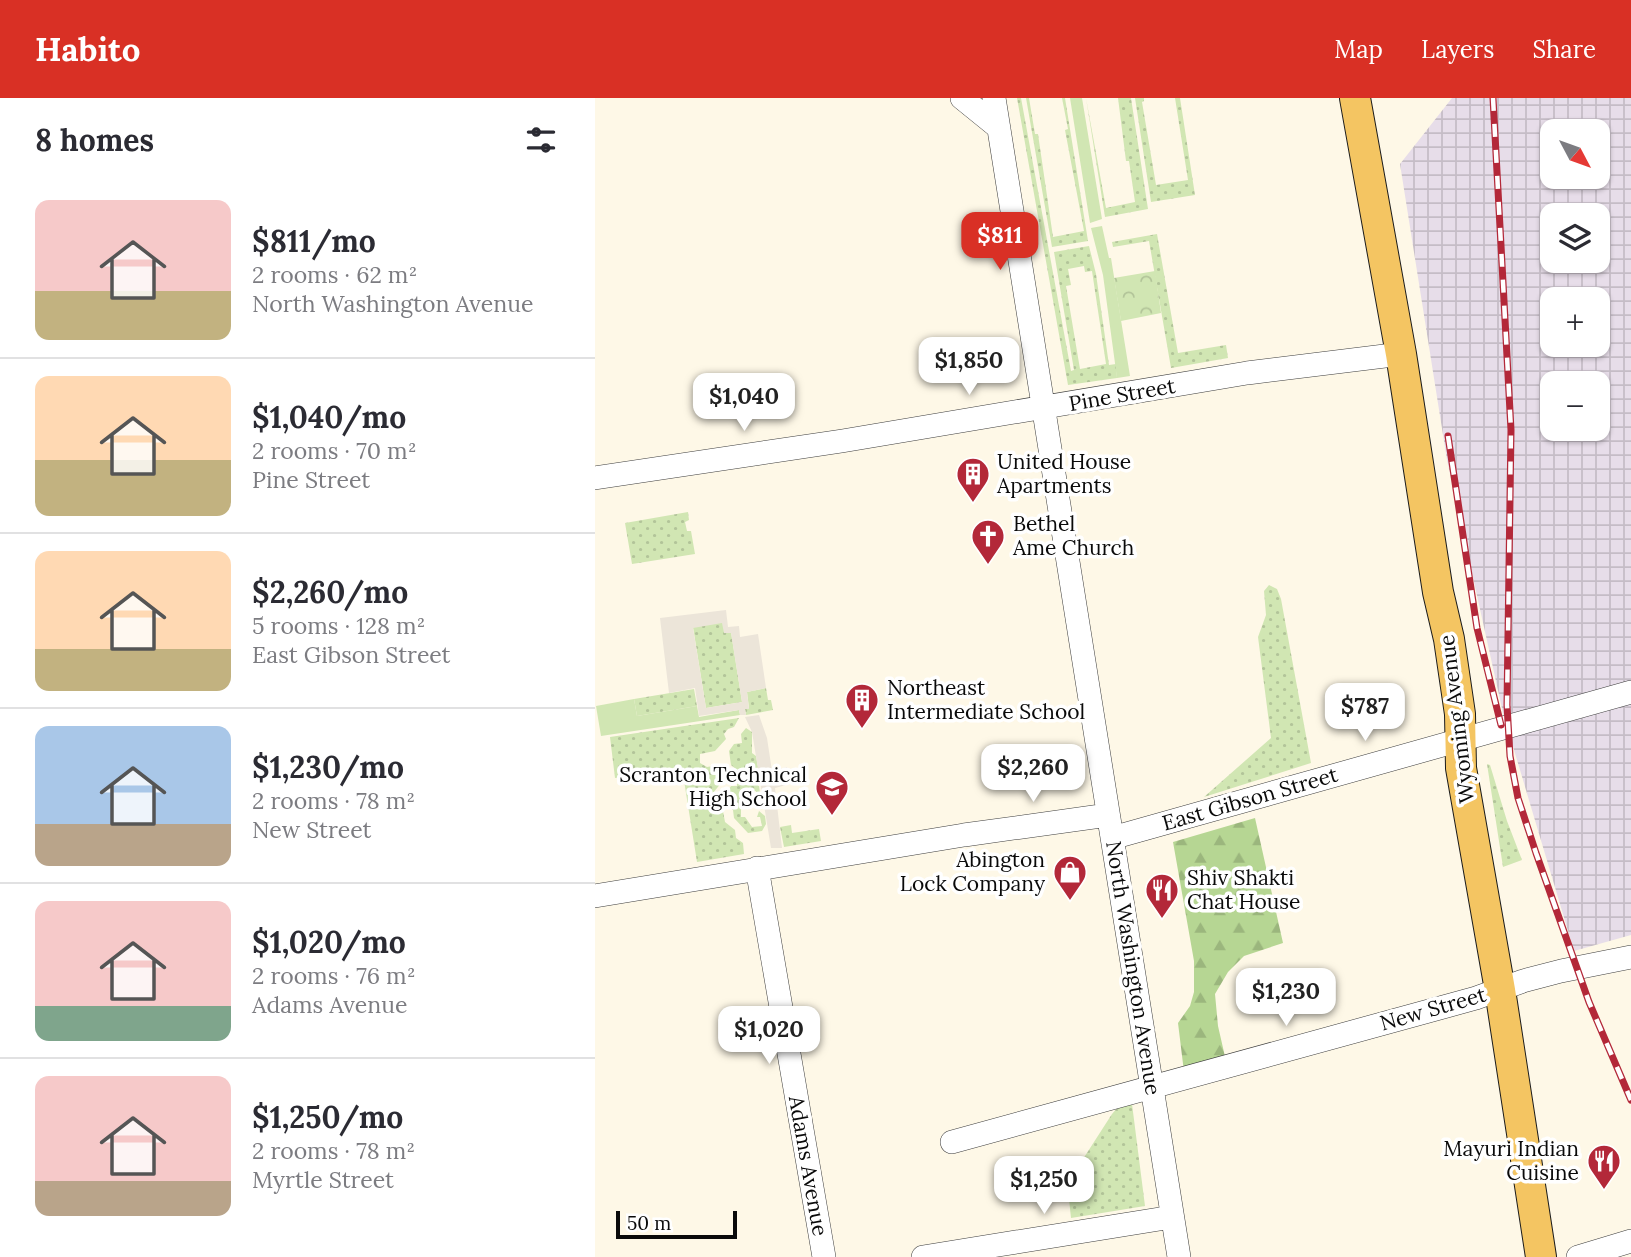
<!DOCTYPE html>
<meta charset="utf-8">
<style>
body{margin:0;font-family:Lora,serif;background:#f2f2f3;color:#2b2b33;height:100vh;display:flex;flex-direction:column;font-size:26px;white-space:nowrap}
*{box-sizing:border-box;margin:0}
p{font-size:23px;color:#7c7c81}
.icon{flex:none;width:38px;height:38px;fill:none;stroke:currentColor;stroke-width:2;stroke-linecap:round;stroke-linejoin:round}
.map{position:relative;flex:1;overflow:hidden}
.sheet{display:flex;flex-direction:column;background:#fff;width:595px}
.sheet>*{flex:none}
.needle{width:46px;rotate:131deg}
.controls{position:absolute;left:945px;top:21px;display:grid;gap:14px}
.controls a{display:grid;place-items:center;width:70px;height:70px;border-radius:14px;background:#fff;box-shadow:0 2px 5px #0004;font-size:35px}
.scale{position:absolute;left:21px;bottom:18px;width:121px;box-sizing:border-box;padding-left:7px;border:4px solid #0a0a0a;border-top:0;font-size:19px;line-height:24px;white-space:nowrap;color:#0a0a0a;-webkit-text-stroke:5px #fff;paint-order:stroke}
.price{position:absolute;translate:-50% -60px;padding:0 16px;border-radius:14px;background:#fff;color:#222;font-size:23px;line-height:46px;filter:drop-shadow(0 2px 4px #0008)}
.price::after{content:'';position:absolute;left:50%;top:42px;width:21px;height:16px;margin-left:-10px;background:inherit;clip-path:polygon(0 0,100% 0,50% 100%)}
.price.current{background:#d93025;color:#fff}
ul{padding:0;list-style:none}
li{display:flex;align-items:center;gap:21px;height:175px;padding:0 35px}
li+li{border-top:2px solid #e1e1e2}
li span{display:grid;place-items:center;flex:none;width:196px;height:140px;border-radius:14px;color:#555}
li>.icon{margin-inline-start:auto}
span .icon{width:84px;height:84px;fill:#fffc;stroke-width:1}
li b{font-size:30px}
h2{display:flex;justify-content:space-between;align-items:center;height:84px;padding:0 35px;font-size:30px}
header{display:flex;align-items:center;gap:42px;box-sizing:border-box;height:98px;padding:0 35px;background:#d93025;color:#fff}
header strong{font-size:33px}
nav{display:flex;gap:38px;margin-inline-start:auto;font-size:24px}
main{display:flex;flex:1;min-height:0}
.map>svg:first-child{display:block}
</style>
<header>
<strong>Habito</strong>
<nav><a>Map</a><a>Layers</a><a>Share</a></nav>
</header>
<main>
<section class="sheet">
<h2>8 homes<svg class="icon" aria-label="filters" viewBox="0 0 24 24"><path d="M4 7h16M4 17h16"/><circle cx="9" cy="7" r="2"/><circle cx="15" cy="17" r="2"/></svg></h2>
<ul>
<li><span style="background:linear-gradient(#f6c9c9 65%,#c2b280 0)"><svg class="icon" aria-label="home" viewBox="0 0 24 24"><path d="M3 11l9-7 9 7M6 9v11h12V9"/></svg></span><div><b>$811/mo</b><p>2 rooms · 62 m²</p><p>North Washington Avenue</p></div></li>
<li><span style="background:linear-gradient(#ffd9b3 60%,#c2b280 0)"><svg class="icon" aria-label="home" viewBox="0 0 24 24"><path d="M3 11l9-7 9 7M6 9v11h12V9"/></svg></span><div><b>$1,040/mo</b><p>2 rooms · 70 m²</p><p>Pine Street</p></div></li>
<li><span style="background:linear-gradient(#ffd9b3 70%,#c2b280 0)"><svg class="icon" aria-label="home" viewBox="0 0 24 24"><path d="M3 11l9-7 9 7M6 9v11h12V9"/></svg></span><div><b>$2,260/mo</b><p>5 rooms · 128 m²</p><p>East Gibson Street</p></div></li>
<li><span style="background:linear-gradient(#a9c7e8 70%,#b9a48a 0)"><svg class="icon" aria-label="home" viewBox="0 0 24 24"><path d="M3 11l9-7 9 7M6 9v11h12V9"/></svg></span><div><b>$1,230/mo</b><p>2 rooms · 78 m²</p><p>New Street</p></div></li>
<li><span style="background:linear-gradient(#f6c9c9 75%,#7fa58c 0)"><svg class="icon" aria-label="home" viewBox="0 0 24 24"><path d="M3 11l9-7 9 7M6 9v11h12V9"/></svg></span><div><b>$1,020/mo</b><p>2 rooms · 76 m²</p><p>Adams Avenue</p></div></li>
<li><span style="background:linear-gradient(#f6c9c9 75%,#b9a48a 0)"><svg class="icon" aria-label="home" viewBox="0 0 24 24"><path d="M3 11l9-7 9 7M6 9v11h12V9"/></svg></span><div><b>$1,250/mo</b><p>2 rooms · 78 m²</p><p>Myrtle Street</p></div></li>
</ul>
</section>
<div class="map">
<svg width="1036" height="1159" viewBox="0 0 1036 1159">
<defs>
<pattern id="industrial-grid" width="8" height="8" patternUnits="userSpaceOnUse" patternTransform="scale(1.75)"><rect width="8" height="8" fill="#e7dde9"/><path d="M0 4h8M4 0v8" fill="none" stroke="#c5bcc6"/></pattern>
<pattern id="grass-dots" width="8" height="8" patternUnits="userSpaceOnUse" patternTransform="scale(1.75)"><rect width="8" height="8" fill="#d1e6b3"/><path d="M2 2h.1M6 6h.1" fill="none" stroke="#b2c499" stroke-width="1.8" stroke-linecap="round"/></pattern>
<pattern id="forest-firs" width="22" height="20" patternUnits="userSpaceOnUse" patternTransform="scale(1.75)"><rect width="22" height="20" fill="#b6d693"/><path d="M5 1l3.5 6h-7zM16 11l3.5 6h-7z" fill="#9bb67d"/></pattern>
<pattern id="park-crowns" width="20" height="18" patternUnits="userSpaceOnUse" patternTransform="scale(1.75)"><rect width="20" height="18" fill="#d1e6b3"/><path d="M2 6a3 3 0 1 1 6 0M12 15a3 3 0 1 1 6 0" fill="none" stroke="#b2c499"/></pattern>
</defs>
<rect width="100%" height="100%" fill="#fef8e7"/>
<path fill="url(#industrial-grid)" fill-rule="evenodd" d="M857 0H1036V837L979 853 908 615 852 362 805 66ZM957 33H1003V79H957ZM957 117H1003V163H957ZM957 201H1003V247H957ZM957 285H1003V331H957Z"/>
<path fill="url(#grass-dots)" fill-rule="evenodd" d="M422 0H426L476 273 479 272 459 154 494 148 501 176 514 267 521 266 522 280 473 287ZM489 168 490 174 497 173 511 266 485 271 471 188 476 187 473 171Z
M431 0H434L440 36H443L458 139 489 133 470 32 473 31 467 0H470L493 143 457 149Z
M491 0 511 110 540 104 534 63H531L523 0H536L553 111 510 119Z
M540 0H549V3L547 4 561 87 593 82 580 0H585L600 97 556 104Z
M562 136 583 255 631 247 633 260 576 270 554 143 518 149 517 144Z
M93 414 94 422 90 424 92 433H96L100 456 37 466 30 425Z
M674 487 682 491 686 501 716 665 609 699 676 640 663 539 671 517 669 493Z
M127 524 136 534 147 604 111 610 98 529Z
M171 590 173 602H176L178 612 151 617 150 611 154 610 152 594Z
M99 591 102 608 42 618 39 601Z
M144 620 139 629 133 631 129 636 131 641 120 653 105 656V665L112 669 124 667 130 670 131 679 118 695 125 703 124 710 128 713 130 724 140 732 141 740 148 745 149 756 102 764 87 670 20 680 15 639Z
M151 630 157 634V655L161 658 163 669 158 675 151 670 142 672 136 667 134 653 139 646 147 645 146 636Z
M892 666 895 667 912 723 927 762 908 769Z
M147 683 150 686 159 684 164 688 166 702 163 707H158L157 703 162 702 161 693 151 695 146 711V719H150L157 729 167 728 165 719H162L164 713 170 718 171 726 167 733 153 735 139 720 138 712 131 706 132 694 136 688H142V684Z
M196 727 197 735 224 731 226 743 189 749 185 729Z
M537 1006 550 1108 476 1120 473 1092 479 1075 517 1016 523 1009Z"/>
<path fill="url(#forest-firs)" d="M660 720 688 845 649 858 633 874 620 896 623 928 631 963 589 974 583 925 595 908 599 894V863L578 744Z"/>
<path fill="url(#park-crowns)" d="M560 173 566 215 526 223 519 180Z"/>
<path fill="#d1e6b3" d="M475 0H487L507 121 495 125Z
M507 128 514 160H516L535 278 522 280 508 177 496 130Z
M39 601 42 618 102 608 104 619 144 612 145 617 6 638 1 608Z"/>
<path fill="#ece5d9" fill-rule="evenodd" d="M131 512 133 529 144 528 145 539 163 536 171 590 152 594 154 611H150L151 617H145L144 612 104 618 100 590 74 595 65 520ZM127 525 129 535H136L147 604 111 610 98 530Z
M164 617 172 640 177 673 192 669 195 686 180 690 187 750H176L157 634 150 619Z"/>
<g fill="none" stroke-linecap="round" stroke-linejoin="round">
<defs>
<path id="minor" d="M367 0 404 30
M399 0 584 1159
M0 380 247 343 652 275 806 256
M517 740 1036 594
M162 770 229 1159
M0 798 369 737 513 717
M357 1044 881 900 928 883 966 873 1036 859
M328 1159 577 1119
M983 1159 1036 1143"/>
<path id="major" d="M760 0 806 256 843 494 854 541 865 616 866 670 905 892 946 1159"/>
</defs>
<use href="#minor" stroke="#3d3d3d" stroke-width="24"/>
<use href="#major" stroke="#1b1b1b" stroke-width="32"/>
<use href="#minor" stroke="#fff" stroke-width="23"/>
<use href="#major" stroke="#f4c562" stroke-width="30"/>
<defs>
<path id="rail" d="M898 0 916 332 912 607 915 658 923 700 941 755 994 904 1036 1002
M853 338 882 530 906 627"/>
</defs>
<use href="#rail" stroke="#b32839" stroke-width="7"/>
<use href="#rail" stroke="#fff" stroke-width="4.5" stroke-dasharray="13" stroke-linecap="butt"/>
</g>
<defs>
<symbol id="building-pin" viewBox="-11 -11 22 30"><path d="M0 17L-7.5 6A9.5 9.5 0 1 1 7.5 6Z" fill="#b32839" stroke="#fff"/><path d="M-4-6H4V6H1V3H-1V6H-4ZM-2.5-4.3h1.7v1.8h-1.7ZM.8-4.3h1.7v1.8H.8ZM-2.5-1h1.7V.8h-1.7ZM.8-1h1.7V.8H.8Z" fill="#fff"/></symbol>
<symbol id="church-pin" viewBox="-11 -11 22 30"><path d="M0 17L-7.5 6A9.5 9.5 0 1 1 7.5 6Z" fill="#b32839" stroke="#fff"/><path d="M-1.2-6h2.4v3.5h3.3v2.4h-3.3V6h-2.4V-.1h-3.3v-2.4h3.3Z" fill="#fff"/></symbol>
<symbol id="school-pin" viewBox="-11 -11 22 30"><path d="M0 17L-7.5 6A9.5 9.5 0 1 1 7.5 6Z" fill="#b32839" stroke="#fff"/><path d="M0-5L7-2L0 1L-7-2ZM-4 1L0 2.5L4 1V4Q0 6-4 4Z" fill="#fff"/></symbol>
<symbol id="shop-pin" viewBox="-11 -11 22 30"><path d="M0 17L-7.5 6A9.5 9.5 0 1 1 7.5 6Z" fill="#b32839" stroke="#fff"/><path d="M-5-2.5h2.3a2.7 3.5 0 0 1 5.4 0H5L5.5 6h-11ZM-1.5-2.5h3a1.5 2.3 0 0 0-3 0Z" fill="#fff"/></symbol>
<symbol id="restaurant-pin" viewBox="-11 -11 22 30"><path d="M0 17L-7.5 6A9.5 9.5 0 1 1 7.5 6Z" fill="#b32839" stroke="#fff"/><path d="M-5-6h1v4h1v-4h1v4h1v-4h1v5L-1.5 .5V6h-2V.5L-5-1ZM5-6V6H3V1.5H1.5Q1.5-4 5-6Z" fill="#fff"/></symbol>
</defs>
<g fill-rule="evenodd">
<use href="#building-pin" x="359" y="357" width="38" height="52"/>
<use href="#church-pin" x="374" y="419" width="38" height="52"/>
<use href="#building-pin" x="248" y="583" width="38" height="52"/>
<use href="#school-pin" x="218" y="670" width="38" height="52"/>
<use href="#shop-pin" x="456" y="755" width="38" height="52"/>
<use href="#restaurant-pin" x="548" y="773" width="38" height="52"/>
<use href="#restaurant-pin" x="990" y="1044" width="38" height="52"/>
</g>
<g text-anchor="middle" stroke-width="7" stroke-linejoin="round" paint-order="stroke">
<g font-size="21" fill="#0a0a0a" stroke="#fff">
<text transform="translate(527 297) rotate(-10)" y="7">Pine Street</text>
<text transform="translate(862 621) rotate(-97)" y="7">Wyoming Avenue</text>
<text transform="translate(655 701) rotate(-16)" y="7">East Gibson Street</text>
<text transform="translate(538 870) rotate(81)" y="7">North Washington Avenue</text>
<text transform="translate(838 911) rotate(-16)" y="7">New Street</text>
<text transform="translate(213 1068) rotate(80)" y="7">Adams Avenue</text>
</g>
<g font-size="21" fill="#0a0a0a" stroke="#fff" text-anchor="start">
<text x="402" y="371">United House<tspan x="402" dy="24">Apartments</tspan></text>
<text x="418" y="433">Bethel<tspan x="418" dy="24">Ame Church</tspan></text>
<text x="292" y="597">Northeast<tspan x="292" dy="24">Intermediate School</tspan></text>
<text x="212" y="684" text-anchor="end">Scranton Technical<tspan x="212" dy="24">High School</tspan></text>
<text x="450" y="769" text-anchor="end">Abington<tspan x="450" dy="24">Lock Company</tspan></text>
<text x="592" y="787">Shiv Shakti<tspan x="592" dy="24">Chat House</tspan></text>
<text x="984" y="1058" text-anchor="end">Mayuri Indian<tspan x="984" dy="24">Cuisine</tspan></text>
</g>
</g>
</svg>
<div class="controls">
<a><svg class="needle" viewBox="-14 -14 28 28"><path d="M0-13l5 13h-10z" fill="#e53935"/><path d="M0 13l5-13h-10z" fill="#7c7c81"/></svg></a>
<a><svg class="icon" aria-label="layers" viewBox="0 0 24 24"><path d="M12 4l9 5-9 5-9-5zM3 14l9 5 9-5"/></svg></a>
<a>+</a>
<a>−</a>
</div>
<div class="scale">50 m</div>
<b class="price current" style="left:405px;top:174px">$811</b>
<b class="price" style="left:374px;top:299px">$1,850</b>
<b class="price" style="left:149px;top:335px">$1,040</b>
<b class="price" style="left:770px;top:645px">$787</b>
<b class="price" style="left:438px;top:706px">$2,260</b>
<b class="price" style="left:691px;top:930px">$1,230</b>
<b class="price" style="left:174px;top:968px">$1,020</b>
<b class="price" style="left:449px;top:1118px">$1,250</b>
</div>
</main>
